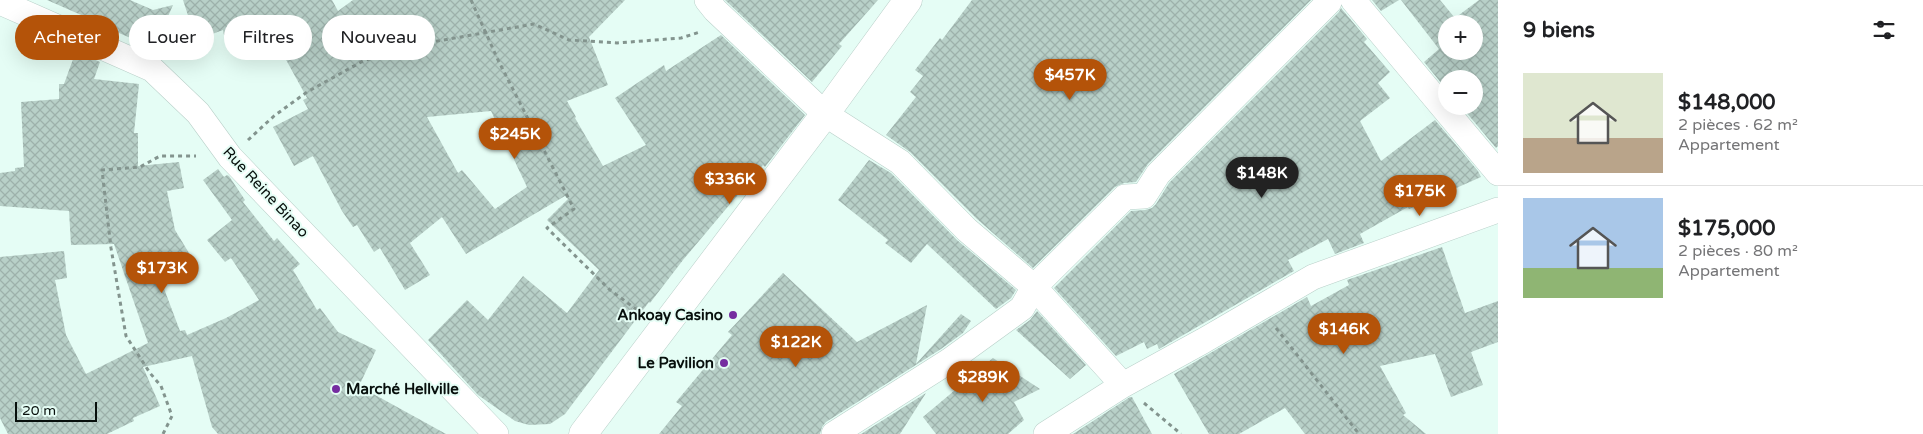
<!DOCTYPE html>
<html lang="fr">
<meta charset="utf-8">
<style>
body{margin:0;font-family:"Varela Round",sans-serif;background:#f6f6f6;color:#202124;height:100vh;display:flex;flex-direction:column;font-size:19px;white-space:nowrap}
*{box-sizing:border-box;margin:0}
p{font-size:16px;color:#757577}
.icon{flex:none;width:28px;height:28px;fill:none;stroke:currentColor;stroke-width:2;stroke-linecap:round;stroke-linejoin:round}
.map{position:relative;flex:1;overflow:hidden}
.panel{display:flex;flex-direction:column;background:#fff;width:425px}
.panel>*{flex:none}
.banner{position:absolute;left:15px;top:15px;width:475px;height:45px;display:flex;gap:10px}
.controls{position:absolute;left:1438px;top:15px;display:grid;gap:10px}
.controls a{display:grid;place-items:center;width:45px;height:45px;border-radius:50%;background:#fff;box-shadow:0 5px 20px #0002;font-size:25px}
.scale{position:absolute;left:15px;bottom:12px;width:82px;box-sizing:border-box;padding-left:5px;border:2px solid #070f0c;border-top:0;font-size:14px;line-height:18px;white-space:nowrap;color:#070f0c;-webkit-text-stroke:4px #e5fdf5;paint-order:stroke}
.price{position:absolute;translate:-50% -42px;padding:0 11px;border-radius:18px;background:#b45309;color:#fff;font-size:16px;line-height:32px;filter:drop-shadow(0 1px 2px #0008)}
.price::after{content:'';position:absolute;left:50%;top:30px;width:15px;height:11px;margin-left:-8px;background:inherit;clip-path:polygon(0 0,100% 0,50% 100%)}
.price.active{background:#222;color:#fff}
ul{padding:0;list-style:none}
li{display:flex;align-items:center;gap:15px;height:125px;padding:0 25px}
li+li{border-top:1px solid #e0e0e0}
li span{display:grid;place-items:center;flex:none;width:140px;height:100px;border-radius:0px;color:#555}
li>.icon{margin-inline-start:auto}
span .icon{width:60px;height:60px;fill:#fffc;stroke-width:1}
li b{font-size:21px}
h2{display:flex;justify-content:space-between;align-items:center;height:60px;padding:0 25px;font-size:21px}
.pill{padding:0 18px;border-radius:22px;background:#fff;box-shadow:0 5px 20px #0002;font-size:18px;line-height:45px}
.pill.active{background:#b45309;color:#fff}
main{display:flex;flex:1;min-height:0}
.map>svg:first-child{display:block}
</style>
<main>
<div class="map">
<svg width="1498" height="434" viewBox="0 0 1498 434">
<defs>
<pattern id="building-cross-hatch" width="8" height="8" patternUnits="userSpaceOnUse" patternTransform="scale(1.25)"><rect width="8" height="8" fill="#b8d0c8"/><path d="M0 0l8 8M0 8l8-8" fill="none" stroke="#9db1ab"/></pattern>
</defs>
<rect width="100%" height="100%" fill="#e5fdf5"/>
<path fill="url(#building-cross-hatch)" fill-rule="evenodd" d="M47 0H130L153 10 173 5 154 48 112 30 110 35 86 24 88 18Z
M183 0H332L338 11 353 0H625L589 37 608 85 567 101 576 117 575 118 603 166 646 145 615 98 664 65 666 71 721 35 805 115 765 167 763 165 683 260 650 303 649 302 565 414 550 424 529 425 515 421 478 395 428 340 467 300 488 320 523 276 567 313 599 270 547 220 568 199 565 196 466 254 442 217 410 243 430 275 405 290 380 248 374 252 357 225 353 227 342 211 313 156 294 166 273 127 308 109 303 100 307 98 267 25 224 35 223 30 196 40ZM491 111 527 187 495 209 462 170 458 173 427 117Z
M725 0H878L839 44 842 46 812 82Z
M972 0H1311L1148 164 1136 182 1124 183 1115 187 1033 268 977 219 910 152 886 135 916 97 910 92 923 76 915 70 940 38 942 40Z
M1372 0H1399L1381 11Z
M1401 0H1440L1455 18 1479 0H1498V146L1496 148 1461 106H1474V79H1446V89L1424 62 1439 49ZM1446 24H1474V51H1446Z
M1341 8 1367 39 1364 42 1390 72 1378 83 1390 98 1360 121 1381 161 1435 120 1478 171 1481 177 1409 209 1408 207 1360 234 1364 243 1335 254 1328 239 1288 260 1294 271 1159 349 1157 344 1147 349 1144 342 1116 356 1054 288 1131 211 1145 210 1152 208 1156 204 1169 183 1339 12Z
M76 51 100 62 94 79 139 84 134 133H138V166L179 162 184 188 167 191 175 230 192 258 160 278 180 331 185 330 187 335 226 318 259 300 231 258 225 262 207 240 232 220 203 180 218 169 224 177 227 175 229 176 245 200 243 202 274 241 277 238 300 264 293 270 317 310 320 308 338 332 376 350 359 386 446 434H218L212 427 192 356 143 367 160 406 133 418 134 421 107 434H8L0 418V257L64 251 67 278 55 280 66 335 86 374 148 343 114 244 71 245 69 211 0 206V173L15 171V168L24 167 21 102 59 99V84H64Z
M869 160 891 173 957 240 1016 290 1011 298 996 309 927 244 911 263 885 243 888 240 838 200Z
M1442 247 1465 313 1498 301V342L1471 352 1483 385 1451 397 1435 354 1380 366 1406 413 1403 415 1426 434H1305L1285 408 1239 434H1209L1174 374 1307 297 1311 306 1349 285 1347 280Z
M783 273 857 342 927 305 916 364 961 314 971 321 963 333 941 349 826 422 822 427 820 434H659L682 406 676 402 732 335 728 332Z
M1037 311 1086 365 1070 379 1016 330 1030 320Z
M993 358 1040 389 1014 402 1024 420 1008 434H936L923 417Z
M926 393 900 434H861Z
M1132 397 1152 434H1073L1130 397Z"/>
<g fill="none" stroke-linecap="round" stroke-linejoin="round">
<defs>
<path id="minor" d="M707 0 715 10 825 114 900 162 967 230 1034 287 1123 385
M1353 0 1498 173
M0 2 152 69 198 113 230 157 496 434
M834 434 949 361 1022 308 1034 287 1125 197 1144 196 1158 174 1329 2V0
M1046 434 1123 385 1203 341 1313 277 1498 210"/>
<path id="secondary" d="M583 434 825 114 908 0"/>
</defs>
<use href="#minor" stroke="#b9d0c9" stroke-width="26"/>
<use href="#secondary" stroke="#b9d0c9" stroke-width="29"/>
<path stroke="#83948e" stroke-width="3" stroke-dasharray="4 4" stroke-linecap="butt" d="M471 0 498 60 574 209 547 228 610 290 640 312
M248 140 274 116 307 92 363 61 404 47 534 24 569 40 617 43 681 38 700 32
M1276 328 1359 434
M1144 403 1181 434
M163 434 172 416 161 386 150 373 126 336 111 248 102 170 140 167 160 156H196"/>
<use href="#minor" stroke="#fff" stroke-width="25"/>
<use href="#secondary" stroke="#fff" stroke-width="28"/>
</g>
<g fill="#752da0" stroke="#e5fdf5" stroke-width="2">
<circle cx="733" cy="315" r="5"/>
<circle cx="724" cy="363" r="5"/>
<circle cx="336" cy="389" r="5"/>
</g>
<g text-anchor="middle" stroke-width="4" stroke-linejoin="round" paint-order="stroke">
<g font-size="15" fill="#070f0c" stroke="#e5fdf5">
<text transform="translate(266 192) rotate(47)" y="5">Rue Reine Binao</text>
</g>
<g font-size="15" font-weight="bold" fill="#070f0c" stroke="#e5fdf5" text-anchor="end">
<text x="723" y="320">Ankoay Casino</text>
<text x="714" y="368">Le Pavilion</text>
<text x="346" y="394" text-anchor="start">Marché Hellville</text>
</g>
</g>
</svg>
<div class="controls">
<a>+</a>
<a>−</a>
</div>
<div class="scale">20 m</div>
<b class="price" style="left:1070px;top:101px">$457K</b>
<b class="price" style="left:515px;top:160px">$245K</b>
<b class="price active" style="left:1262px;top:199px">$148K</b>
<b class="price" style="left:730px;top:205px">$336K</b>
<b class="price" style="left:1420px;top:217px">$175K</b>
<b class="price" style="left:162px;top:294px">$173K</b>
<b class="price" style="left:1344px;top:355px">$146K</b>
<b class="price" style="left:796px;top:368px">$122K</b>
<b class="price" style="left:983px;top:403px">$289K</b>
<div class="banner">
<a class="pill active">Acheter</a>
<a class="pill">Louer</a>
<a class="pill">Filtres</a>
<a class="pill">Nouveau</a>
</div>
</div>
<section class="panel">
<h2>9 biens<svg class="icon" aria-label="filters" viewBox="0 0 24 24"><path d="M4 7h16M4 17h16"/><circle cx="9" cy="7" r="2"/><circle cx="15" cy="17" r="2"/></svg></h2>
<ul>
<li><span style="background:linear-gradient(#dfe7d0 65%,#b9a48a 0)"><svg class="icon" aria-label="home" viewBox="0 0 24 24"><path d="M3 11l9-7 9 7M6 9v11h12V9"/></svg></span><div><b>$148,000</b><p>2 pièces · 62 m²</p><p>Appartement</p></div></li>
<li><span style="background:linear-gradient(#a9c7e8 70%,#8fb573 0)"><svg class="icon" aria-label="home" viewBox="0 0 24 24"><path d="M3 11l9-7 9 7M6 9v11h12V9"/></svg></span><div><b>$175,000</b><p>2 pièces · 80 m²</p><p>Appartement</p></div></li>
</ul>
</section>
</main>
